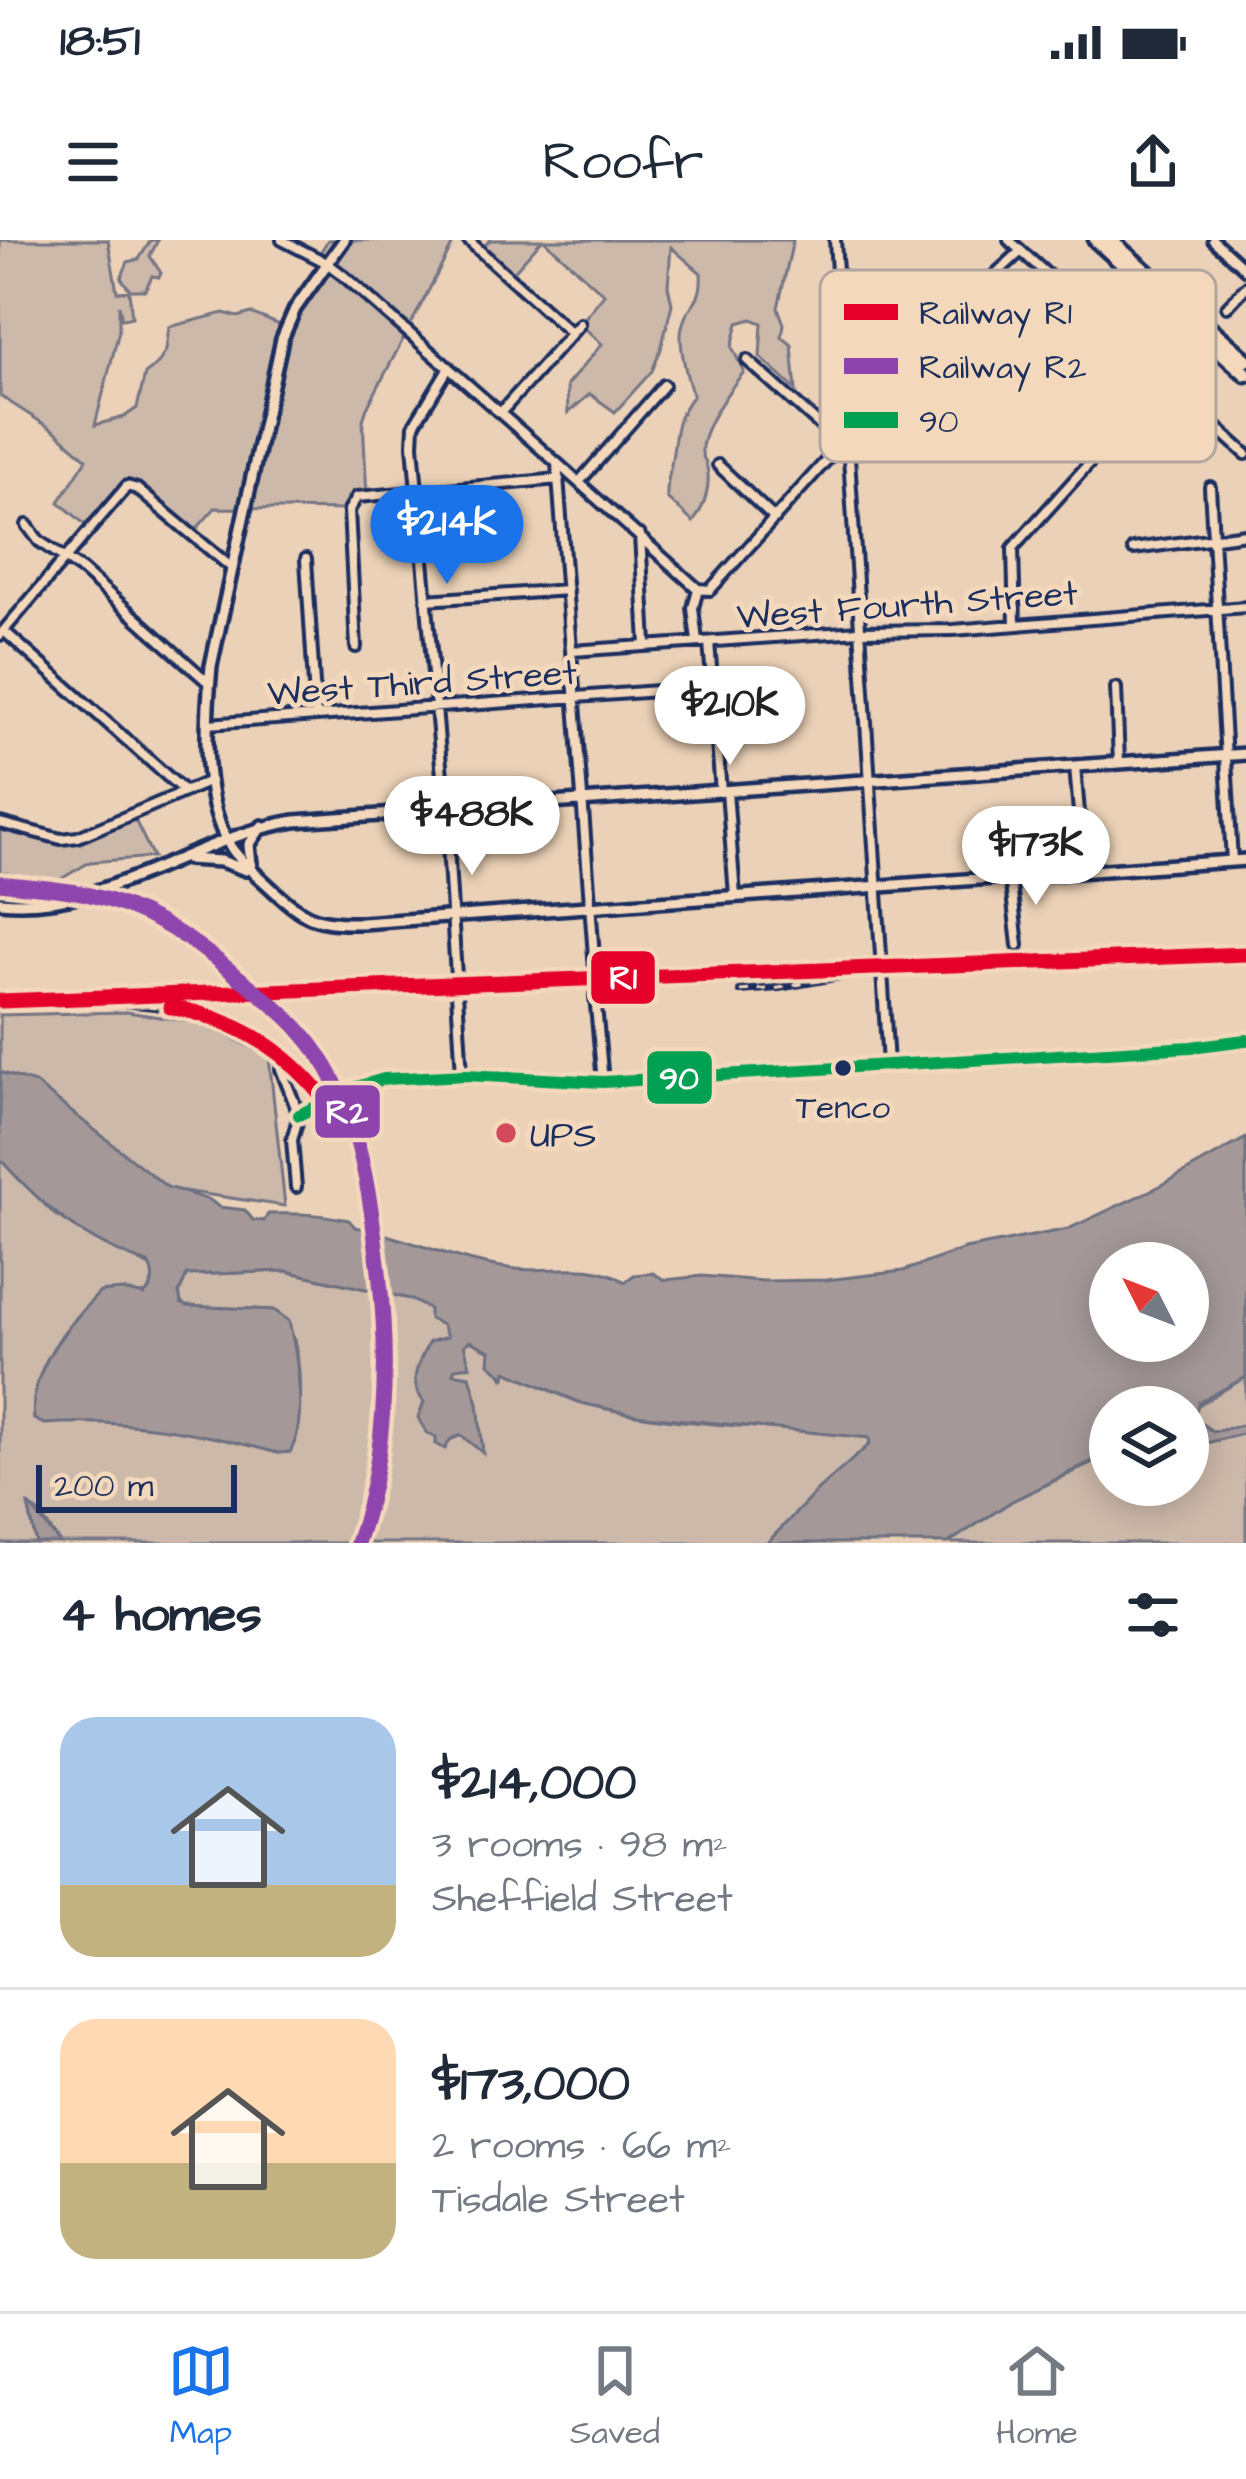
<!DOCTYPE html>
<meta charset="utf-8">
<style>
body{margin:0;font-family:"Architects Daughter",sans-serif;background:#f2f2f3;color:#1f2937;height:100vh;display:flex;flex-direction:column;font-size:45px;white-space:nowrap}
*{box-sizing:border-box;margin:0}
p{font-size:39px;color:#747a83}
.icon{flex:none;width:66px;height:66px;fill:none;stroke:currentColor;stroke-width:2;stroke-linecap:round;stroke-linejoin:round}
.map{position:relative;height:1303px;overflow:hidden}
.side{display:flex;flex-direction:column;background:#fff;flex:1}
.side>*{flex:none}
.needle{width:78px;rotate:312deg}
.tools{position:absolute;left:1089px;top:1002px;display:grid;gap:24px}
.tools a{display:grid;place-items:center;width:120px;height:120px;border-radius:50%;background:#fff;box-shadow:0 6px 30px #0003;font-size:60px}
.scale{position:absolute;left:36px;bottom:30px;width:201px;box-sizing:border-box;padding-left:12px;border:6px solid #1b2f5e;border-top:0;font-size:33px;line-height:42px;white-space:nowrap;color:#1b2f5e;-webkit-text-stroke:9px #f4d8bb;paint-order:stroke}
.price{position:absolute;translate:-50% -102px;padding:0 27px;border-radius:42px;background:#fff;color:#222;font-size:39px;line-height:78px;filter:drop-shadow(0 3px 6px #0008)}
.price::after{content:'';position:absolute;left:50%;top:72px;width:36px;height:27px;margin-left:-18px;background:inherit;clip-path:polygon(0 0,100% 0,50% 100%)}
.price.active{background:#1a73e8;color:#fff}
ul{padding:0;list-style:none}
li{display:flex;align-items:center;gap:36px;height:300px;padding:0 60px}
li+li{border-top:3px solid #e0e1e3}
li span{display:grid;place-items:center;flex:none;width:336px;height:240px;border-radius:36px;color:#555}
li>.icon{margin-inline-start:auto}
span .icon{width:144px;height:144px;fill:#fffc;stroke-width:1}
li b{font-size:51px}
h2{display:flex;justify-content:space-between;align-items:center;height:144px;padding:0 60px;font-size:51px}
.status{display:flex;justify-content:space-between;align-items:center;height:84px;padding:0 60px;background:#fff;direction:ltr}
.status svg{height:33px;fill:currentColor}
header{display:flex;justify-content:space-between;align-items:center;height:156px;padding:0 60px;background:#fff;font-size:54px;font-weight:600}
.tab-bar{display:flex;justify-content:space-around;align-items:center;height:168px;border-top:3px solid #e0e1e3;background:#fff;font-size:33px;color:#747a83}
.tab-bar a{display:grid;justify-items:center;gap:6px}
.tab-bar .active{color:#1a73e8}
.map>svg:first-child{display:block}
</style>
<div class="status"><b>18:51</b><svg viewBox="0 0 49 12"><path d="M0 12V9h3v3zM5 12V6h3v6zM10 12V3h3v9zM15 12V0h3v12zM26 1h20v11H26zM47 4h2v5h-2z"/></svg></div>
<header><svg class="icon" aria-label="menu" viewBox="0 0 24 24"><path d="M4 6h16M4 12h16M4 18h16"/></svg>Roofr<svg class="icon" aria-label="share" viewBox="0 0 24 24"><path d="M12 15V3M7 8l5-5 5 5M5 13v7h14v-7"/></svg></header>
<div class="map">
<svg width="1246" height="1303" viewBox="0 0 1246 1303">
<rect width="100%" height="100%" fill="#ebd1b7"/>
<filter id="ink" filterUnits="userSpaceOnUse"><feTurbulence type="fractalNoise" baseFrequency=".00833" numOctaves="2"/><feDisplacementMap in="SourceGraphic" scale="24" xChannelSelector="R" yChannelSelector="G"/><feConvolveMatrix kernelMatrix="1 2 1 2 8 2 1 2 1" color-interpolation-filters="sRGB"/></filter>
<g filter="url(#ink)">
<path fill="#cdb9aa" stroke="#747484" stroke-width="3" d="M0 0H108L117 52 129 51 132 77 122 79 119 65V91L95 185 124 177 137 168 145 134 158 124 166 110 169 87 224 73 238 77 251 73 287 88 326 23 317 18 328 0H455L367 168 363 180 367 256 357 258 349 270 215 268 192 294 127 246 89 288 59 262 87 219 55 191 0 156Z
M151 0H158L150 16 161 33 159 37 152 36 145 50H130L121 38 128 22 139 19Z
M490 0H542L509 37 480 10Z
M544 0H793L778 68 784 84 782 97 792 105 796 150 760 117 762 83 752 79 738 83 732 107 744 132C730 148 703 187 702 208 701 221 705 214 707 227 711 245 705 267 693 282L667 258C666 244 670 232 672 219 677 188 674 181 693 155 687 140 678 102 682 87 688 60 703 66 701 33L671 7 668 46 672 64 661 109 652 131 615 172 590 154 568 173 567 145 602 104 580 84 604 54Z
M132 574 153 617 90 622 59 640 0 632V583C63 603 73 599 132 574Z
M127 772 205 784 269 817 285 966 170 949 89 898 0 832V775Z
M0 919 55 975 151 1027 153 1041 146 1054 103 1051C67 1081 29 1131 34 1179L122 1182 196 1191 278 1213 290 1212C303 1190 302 1119 292 1094 288 1086 279 1077 274 1070L186 1066 181 1063 179 1053 186 1035 286 1031 410 1059 430 1069 448 1093 424 1162V1182L445 1208 449 1200 461 1195 482 1211 480 1191 453 1133 463 1105 470 1101 490 1111 503 1137 505 1130C531 1140 557 1156 583 1163 676 1189 774 1184 869 1197L870 1204 818 1250 767 1303H60L38 1271 28 1265 36 1303H0Z
M1246 1137V1184C1226 1194 1209 1196 1194 1178L1195 1167Z
M1188 1179 1206 1203 1246 1193V1303H948L1012 1261 1091 1224 1104 1212H1110V1245H1188Z"/>
<path fill="#a49998" stroke="#6d6f81" stroke-width="3" fill-rule="evenodd" d="M0 832 35 843 167 947 210 960 219 967 245 970 253 980 264 981 268 974C298 973 319 974 349 980L355 987C409 998 459 1023 516 1029 552 1033 595 1020 625 1042L634 1035 653 1033 665 1040 702 1036 763 1041 826 1040 903 1031 965 1009 1068 989 1162 945 1246 898V1137L1199 1162 1194 1178 1213 1192 1246 1184V1193L1206 1203 1188 1179V1167H1110V1212L1012 1261 948 1303H767L818 1250 870 1204 869 1198 636 1175 581 1163 506 1131 505 1137 489 1123 490 1111 470 1101 464 1105 470 1126 455 1128 453 1133 470 1136 478 1163 483 1213 461 1195 450 1200 445 1209 436 1204V1197L427 1193 418 1178 424 1162C407 1142 418 1123 429 1102L447 1097 442 1085 429 1079V1069L410 1059 286 1031 187 1035 179 1053 181 1063 186 1066 274 1070 289 1081C297 1115 308 1181 290 1212L278 1213C199 1192 126 1178 44 1184L34 1179C28 1131 68 1085 100 1052L122 1050 144 1055C154 1048 155 1033 148 1023 87 1004 42 966 0 919ZM1110 1023H1188V1101H1110Z
M28 1263 60 1303H36Z"/>
<g fill="none" stroke-linecap="round" stroke-linejoin="round">
<defs>
<path id="minor" d="M282 0 327 23 344 36 557 223 595 730
M468 0 571 93
M835 0 888 824
M1009 0 1246 214
M1213 0 1246 30
M1227 67 1246 47
M747 120 841 204
M449 127 414 185 413 205 448 605 462 835
M501 172 580 84
M932 206 933 112 975 53 1021 11
M848 212 961 205 971 201 1105 58
M557 223 698 349
M718 225 775 279
M580 241 664 145
M1210 247 1232 621
M27 285 39 301 82 330 209 443
M640 295 646 404
M1133 309 1246 294
M306 319 316 476
M698 349 710 350 841 204
M426 360 567 350
M1015 385 1013 308 1173 130
M4 391 184 551
M0 395 127 246 137 249 232 328
M697 401 693 368 698 349
M709 402 721 552
M356 407 349 270 357 257 559 239
M572 411 859 391 953 390 1246 367
M1116 448 1119 523
M208 484 712 447
M1075 526 1084 631
M727 551 735 656
M0 583 61 599 78 597 210 541
M1010 636 1018 705
M595 755 603 842
M281 829 299 875
M299 875 353 848 384 839 466 835 603 842 1191 807 1246 800
M296 947 292 900 299 875"/>
<path id="major" d="M344 0 295 69 282 99 211 426C206 479 201 552 227 601 237 619 256 634 271 648 304 679 317 684 362 683L1246 620
M187 619 221 621 246 630
M251 624 249 605 262 586
M0 662C106 673 194 597 295 581L1246 514"/>
<path id="highway" d="M1096 0 1246 134
M1110 0 1246 120"/>
</defs>
<use href="#minor" stroke="#1b2f5e" stroke-width="16"/>
<use href="#major" stroke="#1b2f5e" stroke-width="18"/>
<use href="#highway" stroke="#1b2f5e" stroke-width="21"/>
<use href="#minor" stroke="#f4d8bb" stroke-width="8"/>
<use href="#major" stroke="#f4d8bb" stroke-width="9"/>
<use href="#highway" stroke="#f4d8bb" stroke-width="12"/>
<defs>
<path id="rail" d="M0 643C30 647 62 648 90 655 144 668 192 698 233 733 257 752 282 770 302 793 358 856 370 952 379 1032 389 1122 387 1217 357 1303
M740 751 779 748 869 732
M77 762C183 765 267 775 332 869"/>
</defs>
<use href="#rail" stroke="#1b2f5e" stroke-width="8"/>
<use href="#rail" stroke="#f4d8bb" stroke-width="3" stroke-dasharray="9" stroke-linecap="butt"/>
<defs>
<path id="bus-1" d="M299 875 353 848 384 839 466 835 603 842 1191 807 1246 800"/>
</defs>
<use href="#bus-1" stroke="#f4d8bb" stroke-width="21"/>
<use href="#bus-1" stroke="#01a052" stroke-width="12"/>
<defs>
<path id="rail-1" d="M0 761 1246 714
M170 767C233 778 286 809 325 860"/>
<path id="rail-2" d="M0 643C30 647 62 648 90 655 144 668 192 698 233 733 257 752 282 770 302 793 358 856 370 952 379 1032 389 1122 387 1217 357 1303"/>
</defs>
<use href="#rail-1" stroke="#f4d8bb" stroke-width="24"/>
<use href="#rail-2" stroke="#f4d8bb" stroke-width="24"/>
<use href="#rail-1" stroke="#e4002b" stroke-width="15"/>
<use href="#rail-2" stroke="#8e44ad" stroke-width="15"/>
</g>
</g>
<circle fill="#1b2f5e" stroke="#f4d8bb" stroke-width="4.5" cx="843" cy="828" r="10"/>
<circle fill="#d1495b" stroke="#f4d8bb" stroke-width="4.5" cx="506" cy="893" r="12"/>
<g text-anchor="middle" stroke-width="10" stroke-linejoin="round" paint-order="stroke">
<g font-size="33" fill="#1b2f5e" stroke="#f4d8bb">
<text x="843" y="878">Tenco</text>
</g>
<g font-size="36" fill="#1b2f5e" stroke="#f4d8bb">
<text transform="translate(907 363) rotate(-4)" y="13">West Fourth Street</text>
<text transform="translate(422 441) rotate(-4)" y="13">West Third Street</text>
</g>
<g font-size="36" fill="#1b2f5e" stroke="#f4d8bb" text-anchor="start">
<text x="530" y="906">UPS</text>
</g>
</g>
<rect x="820" y="30" width="396" height="192" rx="18" fill="#f4d8bb" stroke="#b3a59f" stroke-width="3"/>
<rect x="844" y="64" width="54" height="16" fill="#e4002b"/>
<rect x="844" y="118" width="54" height="16" fill="#8e44ad"/>
<rect x="844" y="172" width="54" height="16" fill="#01a052"/>
<g font-size="33" fill="#1b2f5e">
<text x="919" y="84">Railway R1</text>
<text x="919" y="138">Railway R2</text>
<text x="919" y="192">90</text>
</g>
<g stroke="#f4d8bb" stroke-width="4.5">
<rect x="589" y="709" width="68" height="57" rx="12" fill="#e4002b"/>
<rect x="645" y="809" width="69" height="57" rx="12" fill="#01a052"/>
<rect x="313" y="843" width="69" height="57" rx="12" fill="#8e44ad"/>
</g>
<g font-size="33" text-anchor="middle" font-weight="bold" fill="#fff">
<text x="623" y="749">R1</text>
<text x="679" y="849">90</text>
<text x="347" y="883">R2</text>
</g>
</svg>
<div class="tools">
<a><svg class="needle" viewBox="-14 -14 28 28"><path d="M0-13l5 13h-10z" fill="#e53935"/><path d="M0 13l5-13h-10z" fill="#747a83"/></svg></a>
<a><svg class="icon" aria-label="layers" viewBox="0 0 24 24"><path d="M12 4l9 5-9 5-9-5zM3 14l9 5 9-5"/></svg></a>
</div>
<div class="scale">200 m</div>
<b class="price active" style="left:447px;top:347px">$214K</b>
<b class="price" style="left:730px;top:528px">$210K</b>
<b class="price" style="left:472px;top:638px">$488K</b>
<b class="price" style="left:1036px;top:668px">$173K</b>
</div>
<section class="side">
<h2>4 homes<svg class="icon" aria-label="filters" viewBox="0 0 24 24"><path d="M4 7h16M4 17h16"/><circle cx="9" cy="7" r="2"/><circle cx="15" cy="17" r="2"/></svg></h2>
<ul>
<li><span style="background:linear-gradient(#a9c7e8 70%,#c2b280 0)"><svg class="icon" aria-label="home" viewBox="0 0 24 24"><path d="M3 11l9-7 9 7M6 9v11h12V9"/></svg></span><div><b>$214,000</b><p>3 rooms · 98 m²</p><p>Sheffield Street</p></div></li>
<li><span style="background:linear-gradient(#ffd9b3 60%,#c2b280 0)"><svg class="icon" aria-label="home" viewBox="0 0 24 24"><path d="M3 11l9-7 9 7M6 9v11h12V9"/></svg></span><div><b>$173,000</b><p>2 rooms · 66 m²</p><p>Tisdale Street</p></div></li>
</ul>
</section>
<nav class="tab-bar">
<a class="active"><svg class="icon" aria-label="map" viewBox="0 0 24 24"><path d="M3 6l6-2 6 2 6-2v14l-6 2-6-2-6 2zM9 4v14M15 6v14"/></svg>Map</a>
<a><svg class="icon" aria-label="saved" viewBox="0 0 24 24"><path d="M7 4h10v16l-5-4-5 4z"/></svg>Saved</a>
<a><svg class="icon" aria-label="home" viewBox="0 0 24 24"><path d="M3 11l9-7 9 7M6 9v11h12V9"/></svg>Home</a>
</nav>
